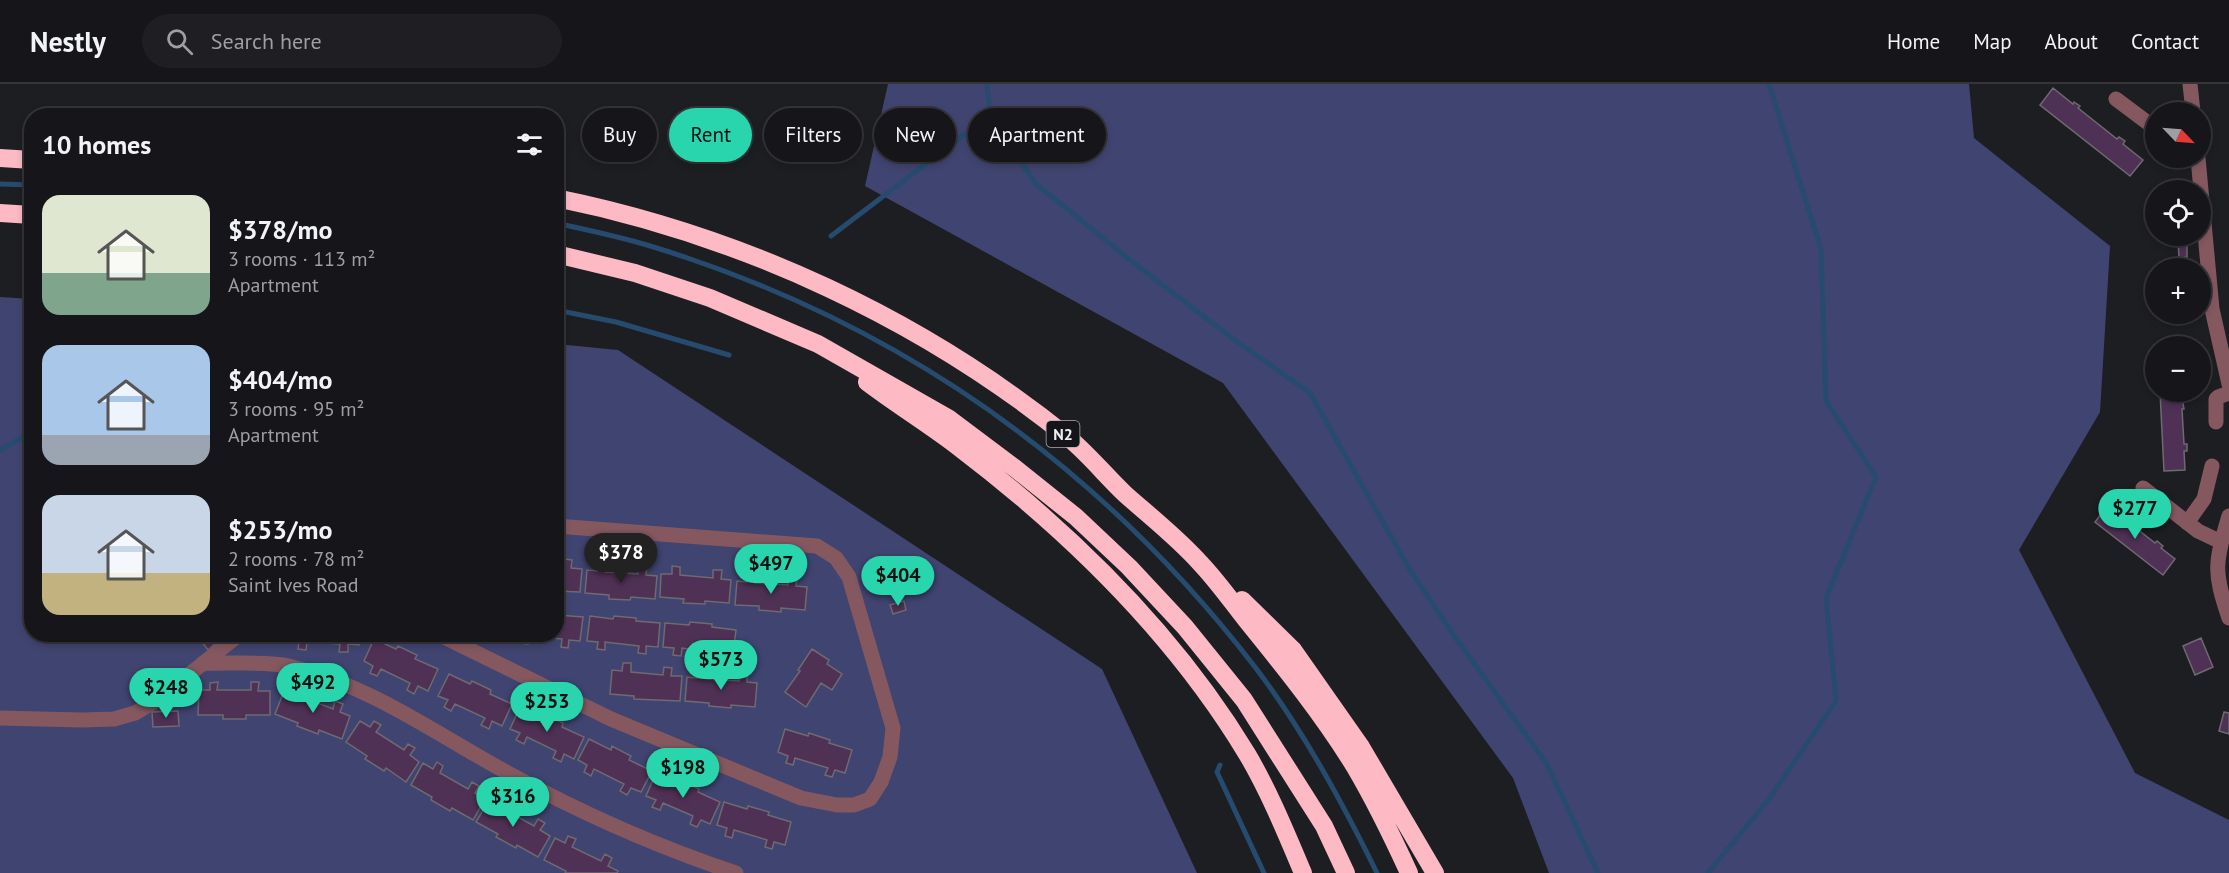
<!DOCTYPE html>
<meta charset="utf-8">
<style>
body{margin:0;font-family:"PT Sans",sans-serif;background:#1f1f23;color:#f1f3f6;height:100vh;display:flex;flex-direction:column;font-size:22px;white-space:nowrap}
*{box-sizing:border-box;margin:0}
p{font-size:20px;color:#9e9fa2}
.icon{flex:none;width:33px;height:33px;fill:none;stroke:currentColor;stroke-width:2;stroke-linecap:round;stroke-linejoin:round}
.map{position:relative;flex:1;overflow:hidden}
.panel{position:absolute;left:24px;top:24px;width:540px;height:534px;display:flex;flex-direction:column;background:#16161a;border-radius:24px;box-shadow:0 3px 9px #0003,0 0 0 2px #353539}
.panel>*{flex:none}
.hud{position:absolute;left:582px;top:24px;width:570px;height:54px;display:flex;gap:12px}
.needle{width:39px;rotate:115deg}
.fabs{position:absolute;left:2145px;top:18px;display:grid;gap:12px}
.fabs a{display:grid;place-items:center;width:66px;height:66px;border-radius:50%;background:#16161a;box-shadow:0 3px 9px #0003,0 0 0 2px #353539;font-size:30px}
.price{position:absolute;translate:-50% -51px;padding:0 14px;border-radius:21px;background:#28d5ad;color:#111;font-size:20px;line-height:39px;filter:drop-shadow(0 2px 3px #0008)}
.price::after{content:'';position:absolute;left:50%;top:36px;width:18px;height:14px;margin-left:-9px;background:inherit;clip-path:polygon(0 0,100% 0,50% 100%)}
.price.on{background:#222;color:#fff}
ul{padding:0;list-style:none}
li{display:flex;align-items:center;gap:18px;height:150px;padding:0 18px}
li span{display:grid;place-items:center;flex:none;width:168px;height:120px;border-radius:18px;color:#555}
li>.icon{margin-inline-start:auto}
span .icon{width:72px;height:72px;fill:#fffc;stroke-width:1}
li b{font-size:26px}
h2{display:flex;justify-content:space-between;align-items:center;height:72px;padding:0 18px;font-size:26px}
.pill{padding:0 21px;border-radius:27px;background:#16161a;box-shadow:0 3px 9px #0003,0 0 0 2px #353539;font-size:21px;line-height:54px}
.pill.on{background:#28d5ad;color:#111}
header{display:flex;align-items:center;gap:36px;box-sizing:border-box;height:84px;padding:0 30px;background:#16161a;border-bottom:2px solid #353539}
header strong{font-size:28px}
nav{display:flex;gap:33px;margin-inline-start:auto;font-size:21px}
.search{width:420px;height:54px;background:#1f1f23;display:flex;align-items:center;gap:15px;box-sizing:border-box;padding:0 21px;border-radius:33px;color:#9e9fa2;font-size:22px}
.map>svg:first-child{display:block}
</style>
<header>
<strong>Nestly</strong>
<div class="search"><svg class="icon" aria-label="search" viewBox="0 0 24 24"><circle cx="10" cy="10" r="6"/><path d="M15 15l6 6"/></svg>Search here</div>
<nav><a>Home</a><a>Map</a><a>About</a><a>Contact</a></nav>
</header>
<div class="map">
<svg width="2229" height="789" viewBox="0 0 2229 789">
<rect width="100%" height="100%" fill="#1d1e22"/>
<path fill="#404470" d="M888 0H1969L1974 54 2110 162 2100 328 2019 466 2135 689 2229 736V789H1549L1513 694 1223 299 865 102Z
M0 213 31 215 32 550H556L557 260 618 266 1102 585 1197 789H0Z"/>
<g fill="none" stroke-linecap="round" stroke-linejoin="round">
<path stroke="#264b6e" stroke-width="5" d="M987 0 990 31 1035 99 1130 176 1232 254 1310 309 1410 486 1455 553 1547 680 1598 789
M0 100 32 101
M556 139C587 146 617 152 647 161 895 236 1097 378 1255 583 1303 646 1342 718 1377 789
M831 152 990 31
M556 226 616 238 729 271
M0 366 32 348
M1220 681 1217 688 1264 789
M1708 789 1769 715 1836 617 1826 514 1876 393 1826 317 1821 165 1769 0"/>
</g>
<path fill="#503156" stroke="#6e6a6f" stroke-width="1.5" d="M2053 4 2073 20 2074 18 2080 22 2078 24 2117 55 2119 53 2125 57 2123 60 2143 76 2130 92 2040 21Z
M2178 156H2187V173L2179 174Z
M2178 256V262H2158V258Z
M2160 308H2181L2184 325H2182L2184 360H2187V367H2184L2185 386 2164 387Z
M2107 422 2121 433 2123 431 2129 435 2127 437 2155 459 2157 457 2163 462 2161 464 2175 475 2163 491 2095 438Z
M564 475 572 476 571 484 582 485 580 508 556 507V483H563Z
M598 478 606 479 605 488 638 490 639 482 647 483 646 491 657 492 655 515 631 513 630 516 609 515V511L585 509 587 486 597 487Z
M672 482 680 483V491L713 494V486H722L721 495 731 496 729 519 705 517V520L683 519 684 515 660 513 661 490H672Z
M748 489 756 490 755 499 788 501 789 493 797 494 796 502 807 503 805 526 781 524V528L759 526V522L735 521 737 497 747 498Z
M904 517 906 526 893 530 890 521Z
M556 527H559L558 531 583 533 580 557 569 556 568 564 561 563 562 555 528 552V560L520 559 521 552 510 550H556Z
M590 532 613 535 614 532 636 534V537L660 539 658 563 646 562V570L638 569 639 562 605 558V566L597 565 598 558 587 557Z
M690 538 712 540V543L736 546 733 569 722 568V576L714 575 715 568 682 564 681 572 673 571 674 564 663 563 665 539 689 541Z
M204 550H226L208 566 199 554Z
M289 550H359V561L348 560V568H339L340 560 307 558 306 566 298 565 299 557H288Z
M2201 554 2213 583 2195 591 2183 562Z
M374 555 396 565 398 562 417 571 415 575 438 585 428 607 418 602 414 610 407 606 410 599 381 585 377 592 370 589 373 582 364 577Z
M812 565 829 576 827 580 842 590 832 606 821 599 806 623 785 608 800 587 798 586Z
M623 579H631V588L663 591 664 583 672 584 671 592H682L680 617 634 615V612L610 610 612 586 622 587Z
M698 586H706V595L739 597V589L747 590V598L757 599 755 623 731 621V624L709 622V619L685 617 687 593 697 594Z
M449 590 470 600 472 597 491 606 490 610 512 620 502 642 492 637 489 645 481 641 485 634 455 620 451 627 444 623 448 616 438 612Z
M218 598 217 606H251V598H259L258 607H270V631H246V635H223V631H198L199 606H210V599Z
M297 603 304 606 302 613 333 625 335 617 343 620 340 628 350 632 342 655 319 646 318 650 297 642 298 639 275 630 284 607 294 611Z
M520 623 542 633 544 630 563 639 562 643 584 653 574 675 564 670 561 678 553 674 556 667 527 653 524 660 516 656 520 649 510 645Z
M178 627 179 642 153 643 152 628Z
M2224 628 2229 629V650L2219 647Z
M360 637 370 643 374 637 381 641 376 648 404 666 408 660 415 664 410 671 419 678 406 698 386 684 384 687 365 675 367 672 346 658Z
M785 645 808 652 809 649 830 656 829 659 852 666 845 689 835 686 832 693 825 691 828 684 795 674 793 681 786 679 788 672 778 668Z
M589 655 611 666 612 662 631 672 629 676 652 687 641 708 631 704 627 711 620 707 624 700 594 685 591 692 584 688 587 681 578 676Z
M437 678 443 682 440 689 468 705 472 698 479 702 475 709 485 715 473 736 452 724 450 727 431 716 432 713 411 701 423 679 433 685Z
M656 689 678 699 680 696 699 705 698 708 720 718 710 740 701 736 697 743 690 740 693 732 663 719 660 726 652 723 656 716 646 712Z
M502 715 509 719 505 726 534 742 538 735 545 739 540 746 550 752 538 773 517 761 516 764 496 753 498 750 476 738 489 716 498 722Z
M724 718 747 725 748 722 769 728 768 731 791 738 785 761 774 758 772 765 765 763 767 756 734 746 732 754 725 752 727 744 717 741Z
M568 752 576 755 572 763 601 777 605 770 612 774 608 782 618 787 617 789H565L566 787 544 776 555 754 565 759Z"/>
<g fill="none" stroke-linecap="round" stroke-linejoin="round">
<path stroke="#855860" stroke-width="15" d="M2190 0 2193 28
M2116 15 2156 45
M2198 74 2212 225 2229 300
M2216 338V315L2218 313 2229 309
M2143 404 2198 447 2221 458
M2229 432C2215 479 2213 487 2229 534
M2187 439 2204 415 2212 382
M438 550 611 635 801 714 837 721H854L870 715 881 698 890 673 893 644 849 493 836 474 817 462 556 442
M203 579C227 580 266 577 289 582 370 601 436 650 508 689 581 729 658 763 736 789
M0 634 82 636 114 635 135 629 157 616 240 550"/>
<path stroke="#fdb9c4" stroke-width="18" d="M0 74 32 76
M556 114C743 152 922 235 1070 355 1090 372 1107 393 1126 411 1151 433 1179 455 1201 480 1218 498 1232 518 1247 537 1285 584 1323 631 1355 683 1375 717 1393 754 1409 789
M0 129 32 131
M556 170 635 189 710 214 818 260 948 334 1016 385 1076 433 1129 483 1185 543 1244 616 1324 742 1346 789
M867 298C896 320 927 339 956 361 1068 446 1174 549 1247 670 1269 707 1286 749 1303 789
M1242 516 1293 566 1361 663 1435 789"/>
</g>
<g text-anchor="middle" stroke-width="5" stroke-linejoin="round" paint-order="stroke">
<rect fill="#141419" stroke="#adadb1" stroke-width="1.5" x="1046.5" y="337" width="33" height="26" rx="4.5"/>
<g font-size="16" font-weight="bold" fill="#eeeff2">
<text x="1063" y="356">N2</text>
</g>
</g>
</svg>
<div class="fabs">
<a><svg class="needle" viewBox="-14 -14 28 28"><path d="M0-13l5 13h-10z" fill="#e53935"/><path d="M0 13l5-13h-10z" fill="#9e9fa2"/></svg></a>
<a><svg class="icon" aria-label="locate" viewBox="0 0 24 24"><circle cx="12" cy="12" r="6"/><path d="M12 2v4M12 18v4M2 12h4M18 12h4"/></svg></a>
<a>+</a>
<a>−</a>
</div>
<b class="price" style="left:2135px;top:456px">$277</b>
<b class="price on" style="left:621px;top:500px">$378</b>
<b class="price" style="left:771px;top:511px">$497</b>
<b class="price" style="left:898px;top:523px">$404</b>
<b class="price" style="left:721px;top:607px">$573</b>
<b class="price" style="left:313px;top:630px">$492</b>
<b class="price" style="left:166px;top:635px">$248</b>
<b class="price" style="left:547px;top:649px">$253</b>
<b class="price" style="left:683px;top:715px">$198</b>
<b class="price" style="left:513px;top:744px">$316</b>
<div class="hud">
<a class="pill">Buy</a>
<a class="pill on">Rent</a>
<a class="pill">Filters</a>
<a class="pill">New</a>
<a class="pill">Apartment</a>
</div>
<section class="panel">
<h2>10 homes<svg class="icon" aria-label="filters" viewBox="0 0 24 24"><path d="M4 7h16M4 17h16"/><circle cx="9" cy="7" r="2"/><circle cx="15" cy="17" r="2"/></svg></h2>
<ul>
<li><span style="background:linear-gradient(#dfe7d0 65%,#7fa58c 0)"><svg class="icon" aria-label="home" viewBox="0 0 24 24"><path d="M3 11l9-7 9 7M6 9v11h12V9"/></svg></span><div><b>$378/mo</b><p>3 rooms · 113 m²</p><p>Apartment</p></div></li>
<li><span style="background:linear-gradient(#a9c7e8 75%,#9aa5b1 0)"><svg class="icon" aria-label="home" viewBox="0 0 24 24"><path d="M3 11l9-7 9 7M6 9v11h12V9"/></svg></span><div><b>$404/mo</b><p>3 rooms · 95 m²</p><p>Apartment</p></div></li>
<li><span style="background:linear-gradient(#c9d6e8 65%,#c2b280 0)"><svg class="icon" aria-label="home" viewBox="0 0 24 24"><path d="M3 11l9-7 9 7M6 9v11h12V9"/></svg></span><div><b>$253/mo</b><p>2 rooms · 78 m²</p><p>Saint Ives Road</p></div></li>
</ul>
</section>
</div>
